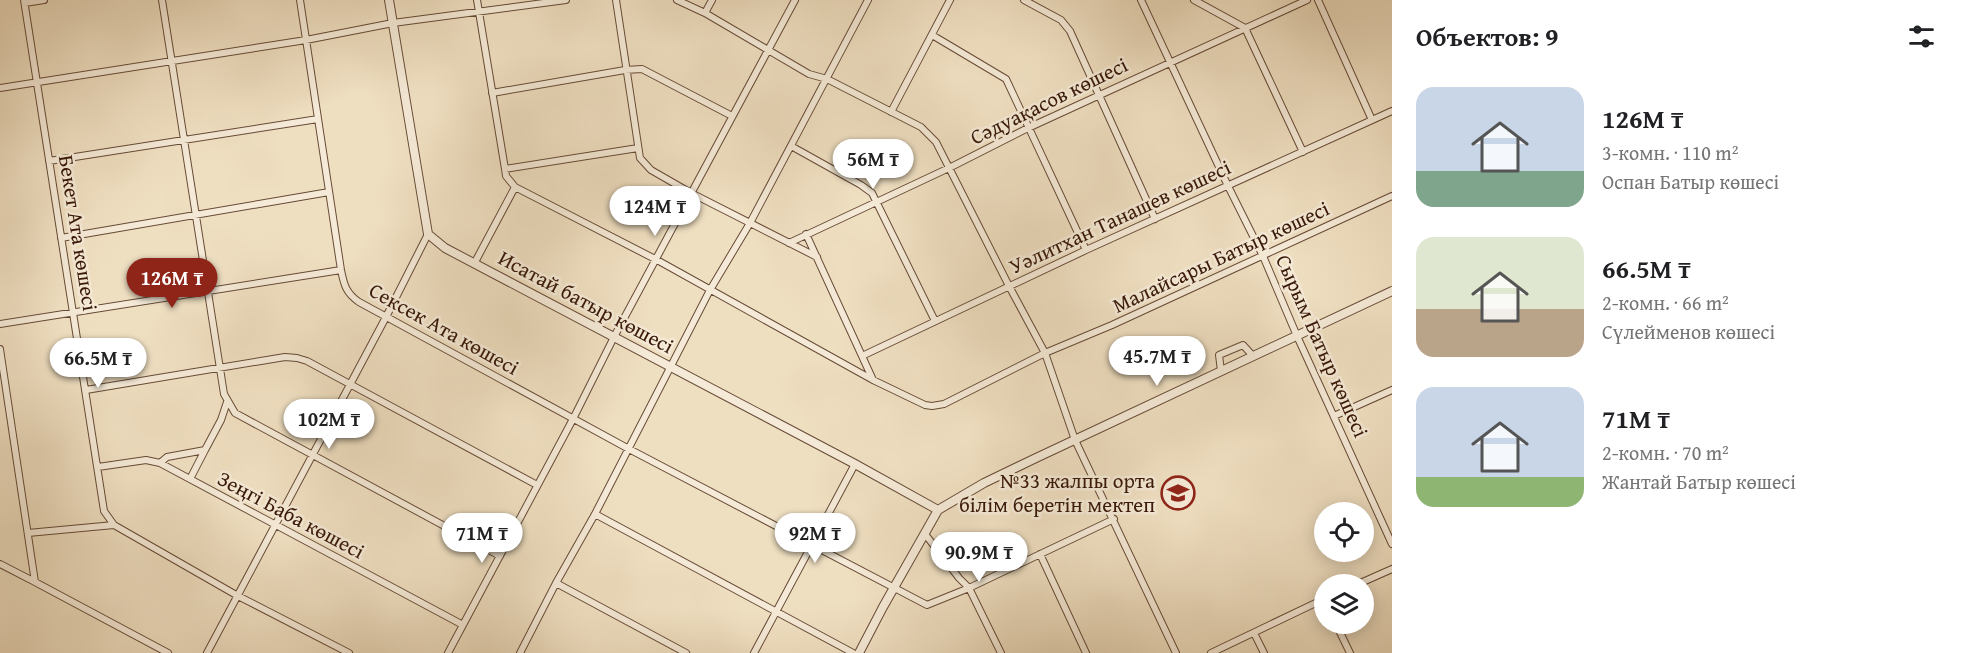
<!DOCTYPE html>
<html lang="ru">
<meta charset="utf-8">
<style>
body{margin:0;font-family:"Gentium Book Plus",serif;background:#f6f6f6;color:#202124;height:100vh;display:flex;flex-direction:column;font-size:22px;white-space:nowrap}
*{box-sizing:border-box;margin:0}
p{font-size:20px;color:#757577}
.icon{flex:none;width:33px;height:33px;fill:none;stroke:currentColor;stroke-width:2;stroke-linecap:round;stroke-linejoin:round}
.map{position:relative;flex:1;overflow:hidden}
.panel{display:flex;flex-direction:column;background:#fff;width:570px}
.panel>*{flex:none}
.controls{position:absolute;left:1314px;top:502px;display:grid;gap:12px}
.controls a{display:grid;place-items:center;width:60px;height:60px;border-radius:50%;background:#fff;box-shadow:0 3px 15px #0003;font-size:30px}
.price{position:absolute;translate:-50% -51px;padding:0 14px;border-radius:21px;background:#fff;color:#222;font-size:20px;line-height:39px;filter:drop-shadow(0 2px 3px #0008)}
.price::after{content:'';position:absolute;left:50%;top:36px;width:18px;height:14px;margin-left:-9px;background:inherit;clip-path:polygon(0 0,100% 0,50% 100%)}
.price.active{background:#8f2418;color:#fff}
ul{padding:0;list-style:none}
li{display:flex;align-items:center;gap:18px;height:150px;padding:0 24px}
li span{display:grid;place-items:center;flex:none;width:168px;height:120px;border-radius:18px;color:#555}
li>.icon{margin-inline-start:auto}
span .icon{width:72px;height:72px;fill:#fffc;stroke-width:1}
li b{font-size:26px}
h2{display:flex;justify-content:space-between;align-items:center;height:72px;padding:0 24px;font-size:26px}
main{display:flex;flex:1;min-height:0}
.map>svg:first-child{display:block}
</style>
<main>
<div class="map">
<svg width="1392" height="653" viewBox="0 0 1392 653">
<rect width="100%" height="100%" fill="#efdfc1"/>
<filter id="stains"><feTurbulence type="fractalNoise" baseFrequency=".00333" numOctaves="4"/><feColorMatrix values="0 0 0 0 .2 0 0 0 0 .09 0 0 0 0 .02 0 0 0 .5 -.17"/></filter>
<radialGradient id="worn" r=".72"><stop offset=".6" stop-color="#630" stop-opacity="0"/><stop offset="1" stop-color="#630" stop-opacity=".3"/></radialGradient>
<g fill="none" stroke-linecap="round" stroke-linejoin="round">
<defs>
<path id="minor" d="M24 0 104 511 114 525 238 596 349 653
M162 0 224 394 235 413 500 556
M300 0 341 270C344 285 346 293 359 302L629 449 927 605 969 588 1114 519
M477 0 505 169 506 176 515 187 657 260 873 380 925 405 932 406 944 404 1045 353 1112 325 1392 196
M616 0 640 158 651 170 691 193 817 257
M677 0 705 13 712 0
M1024 0 1061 20 1070 31 1155 219
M1141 0 1228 186 1263 256 1297 336 1392 544
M1194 0 1245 28 1303 152
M1318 0 1372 120
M25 3 44 0
M705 13 809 74 827 79 921 127 936 142 1009 286 1045 353 1075 440 1176 653
M932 35 1006 79 1086 250
M0 88 306 40 393 23 566 0
M492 93 625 70 642 69 732 116
M891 112 950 0
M791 146 861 185 872 193 935 321
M49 161 318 119
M505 169 638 148
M806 234 873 380
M61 238 329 192
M789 243 949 168 1028 128 1307 0
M474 264 515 187
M0 324 341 270
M0 349 35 582 168 653
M862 356 1086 250 1392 111
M1221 371 1219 355 1243 345 1253 356
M86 390 285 357 297 358 307 361 537 485
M1334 416 1392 390
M160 463 167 457 205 450 221 420 227 402
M98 467 146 460 160 463 463 625
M190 479 205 450
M595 514 853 653
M28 533 114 525
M925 534 959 578 969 588 1001 653
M1040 554 1086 653
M0 564 35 582
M556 583 686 653
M1356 585 1392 569
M1336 624 1350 653
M1254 633 1264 653
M207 653 386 317 428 234
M448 653 573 419 614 337 795 0
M520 653 556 583 595 514 710 290 750 223 868 0
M754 653 855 464
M1211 653 1324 599"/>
<path id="tertiary" d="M389 0 428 234 445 248 855 464 938 510
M859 653 883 607 938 510 984 483 1036 458 1392 291"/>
</defs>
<use href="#minor" stroke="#664a36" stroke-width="8"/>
<use href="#tertiary" stroke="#664a36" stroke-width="10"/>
<use href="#minor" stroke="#f5ead7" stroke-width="6"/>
<use href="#tertiary" stroke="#f5ead7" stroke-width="8"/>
</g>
<defs>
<symbol id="school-ring" viewBox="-11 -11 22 22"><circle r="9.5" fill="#f5ead7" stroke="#8f2418" stroke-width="1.5"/><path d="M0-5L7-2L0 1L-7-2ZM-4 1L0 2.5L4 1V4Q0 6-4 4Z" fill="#8f2418"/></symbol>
</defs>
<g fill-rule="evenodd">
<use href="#school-ring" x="1159" y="474" width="38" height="38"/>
</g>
<g text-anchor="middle" stroke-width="5" stroke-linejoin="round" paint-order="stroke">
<g font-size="21" fill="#381807" stroke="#f5ead7">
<text transform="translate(1049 101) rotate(-26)" y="7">Сәдуақасов көшесі</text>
<text transform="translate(1120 217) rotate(-25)" y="7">Уәлитхан Танашев көшесі</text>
<text transform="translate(78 233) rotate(81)" y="7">Бекет Ата көшесі</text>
<text transform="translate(1221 257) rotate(-25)" y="7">Малайсары Батыр көшесі</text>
<text transform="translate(586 302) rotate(28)" y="7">Исатай батыр көшесі</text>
<text transform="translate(444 329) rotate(29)" y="7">Сексек Ата көшесі</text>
<text transform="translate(1322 346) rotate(66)" y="7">Сырым Батыр көшесі</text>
<text transform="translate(291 515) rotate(28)" y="7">Зеңгі Баба көшесі</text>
</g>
<g font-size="21" fill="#381807" stroke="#f5ead7" text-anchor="end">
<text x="1155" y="488">№33 жалпы орта<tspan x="1155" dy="24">білім беретін мектеп</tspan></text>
</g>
</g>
<rect width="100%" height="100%" filter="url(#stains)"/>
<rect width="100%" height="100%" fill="url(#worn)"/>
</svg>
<div class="controls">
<a><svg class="icon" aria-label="locate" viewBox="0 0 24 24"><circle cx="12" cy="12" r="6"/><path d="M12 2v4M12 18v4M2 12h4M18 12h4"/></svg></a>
<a><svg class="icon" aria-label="layers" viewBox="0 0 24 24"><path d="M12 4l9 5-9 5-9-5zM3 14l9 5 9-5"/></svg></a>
</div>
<b class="price" style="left:873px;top:190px">56M ₸</b>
<b class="price" style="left:655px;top:237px">124M ₸</b>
<b class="price active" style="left:172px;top:309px">126M ₸</b>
<b class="price" style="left:1157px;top:387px">45.7M ₸</b>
<b class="price" style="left:98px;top:389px">66.5M ₸</b>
<b class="price" style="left:329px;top:450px">102M ₸</b>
<b class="price" style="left:482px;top:564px">71M ₸</b>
<b class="price" style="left:815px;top:564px">92M ₸</b>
<b class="price" style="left:979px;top:583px">90.9M ₸</b>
</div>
<section class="panel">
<h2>Объектов: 9<svg class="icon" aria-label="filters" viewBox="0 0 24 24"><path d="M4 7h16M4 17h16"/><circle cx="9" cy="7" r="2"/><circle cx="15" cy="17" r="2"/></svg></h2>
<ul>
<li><span style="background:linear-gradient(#c9d6e8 70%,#7fa58c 0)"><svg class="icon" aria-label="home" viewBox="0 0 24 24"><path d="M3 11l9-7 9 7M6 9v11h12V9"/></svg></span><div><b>126M ₸</b><p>3-комн. · 110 m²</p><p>Оспан Батыр көшесі</p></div></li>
<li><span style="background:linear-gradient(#dfe7d0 60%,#b9a48a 0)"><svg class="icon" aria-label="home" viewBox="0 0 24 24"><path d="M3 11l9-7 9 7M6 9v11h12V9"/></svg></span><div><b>66.5M ₸</b><p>2-комн. · 66 m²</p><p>Сүлейменов көшесі</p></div></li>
<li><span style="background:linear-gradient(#c9d6e8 75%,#8fb573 0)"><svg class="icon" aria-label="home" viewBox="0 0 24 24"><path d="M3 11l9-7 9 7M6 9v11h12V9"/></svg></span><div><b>71M ₸</b><p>2-комн. · 70 m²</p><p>Жантай Батыр көшесі</p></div></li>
</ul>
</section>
</main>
